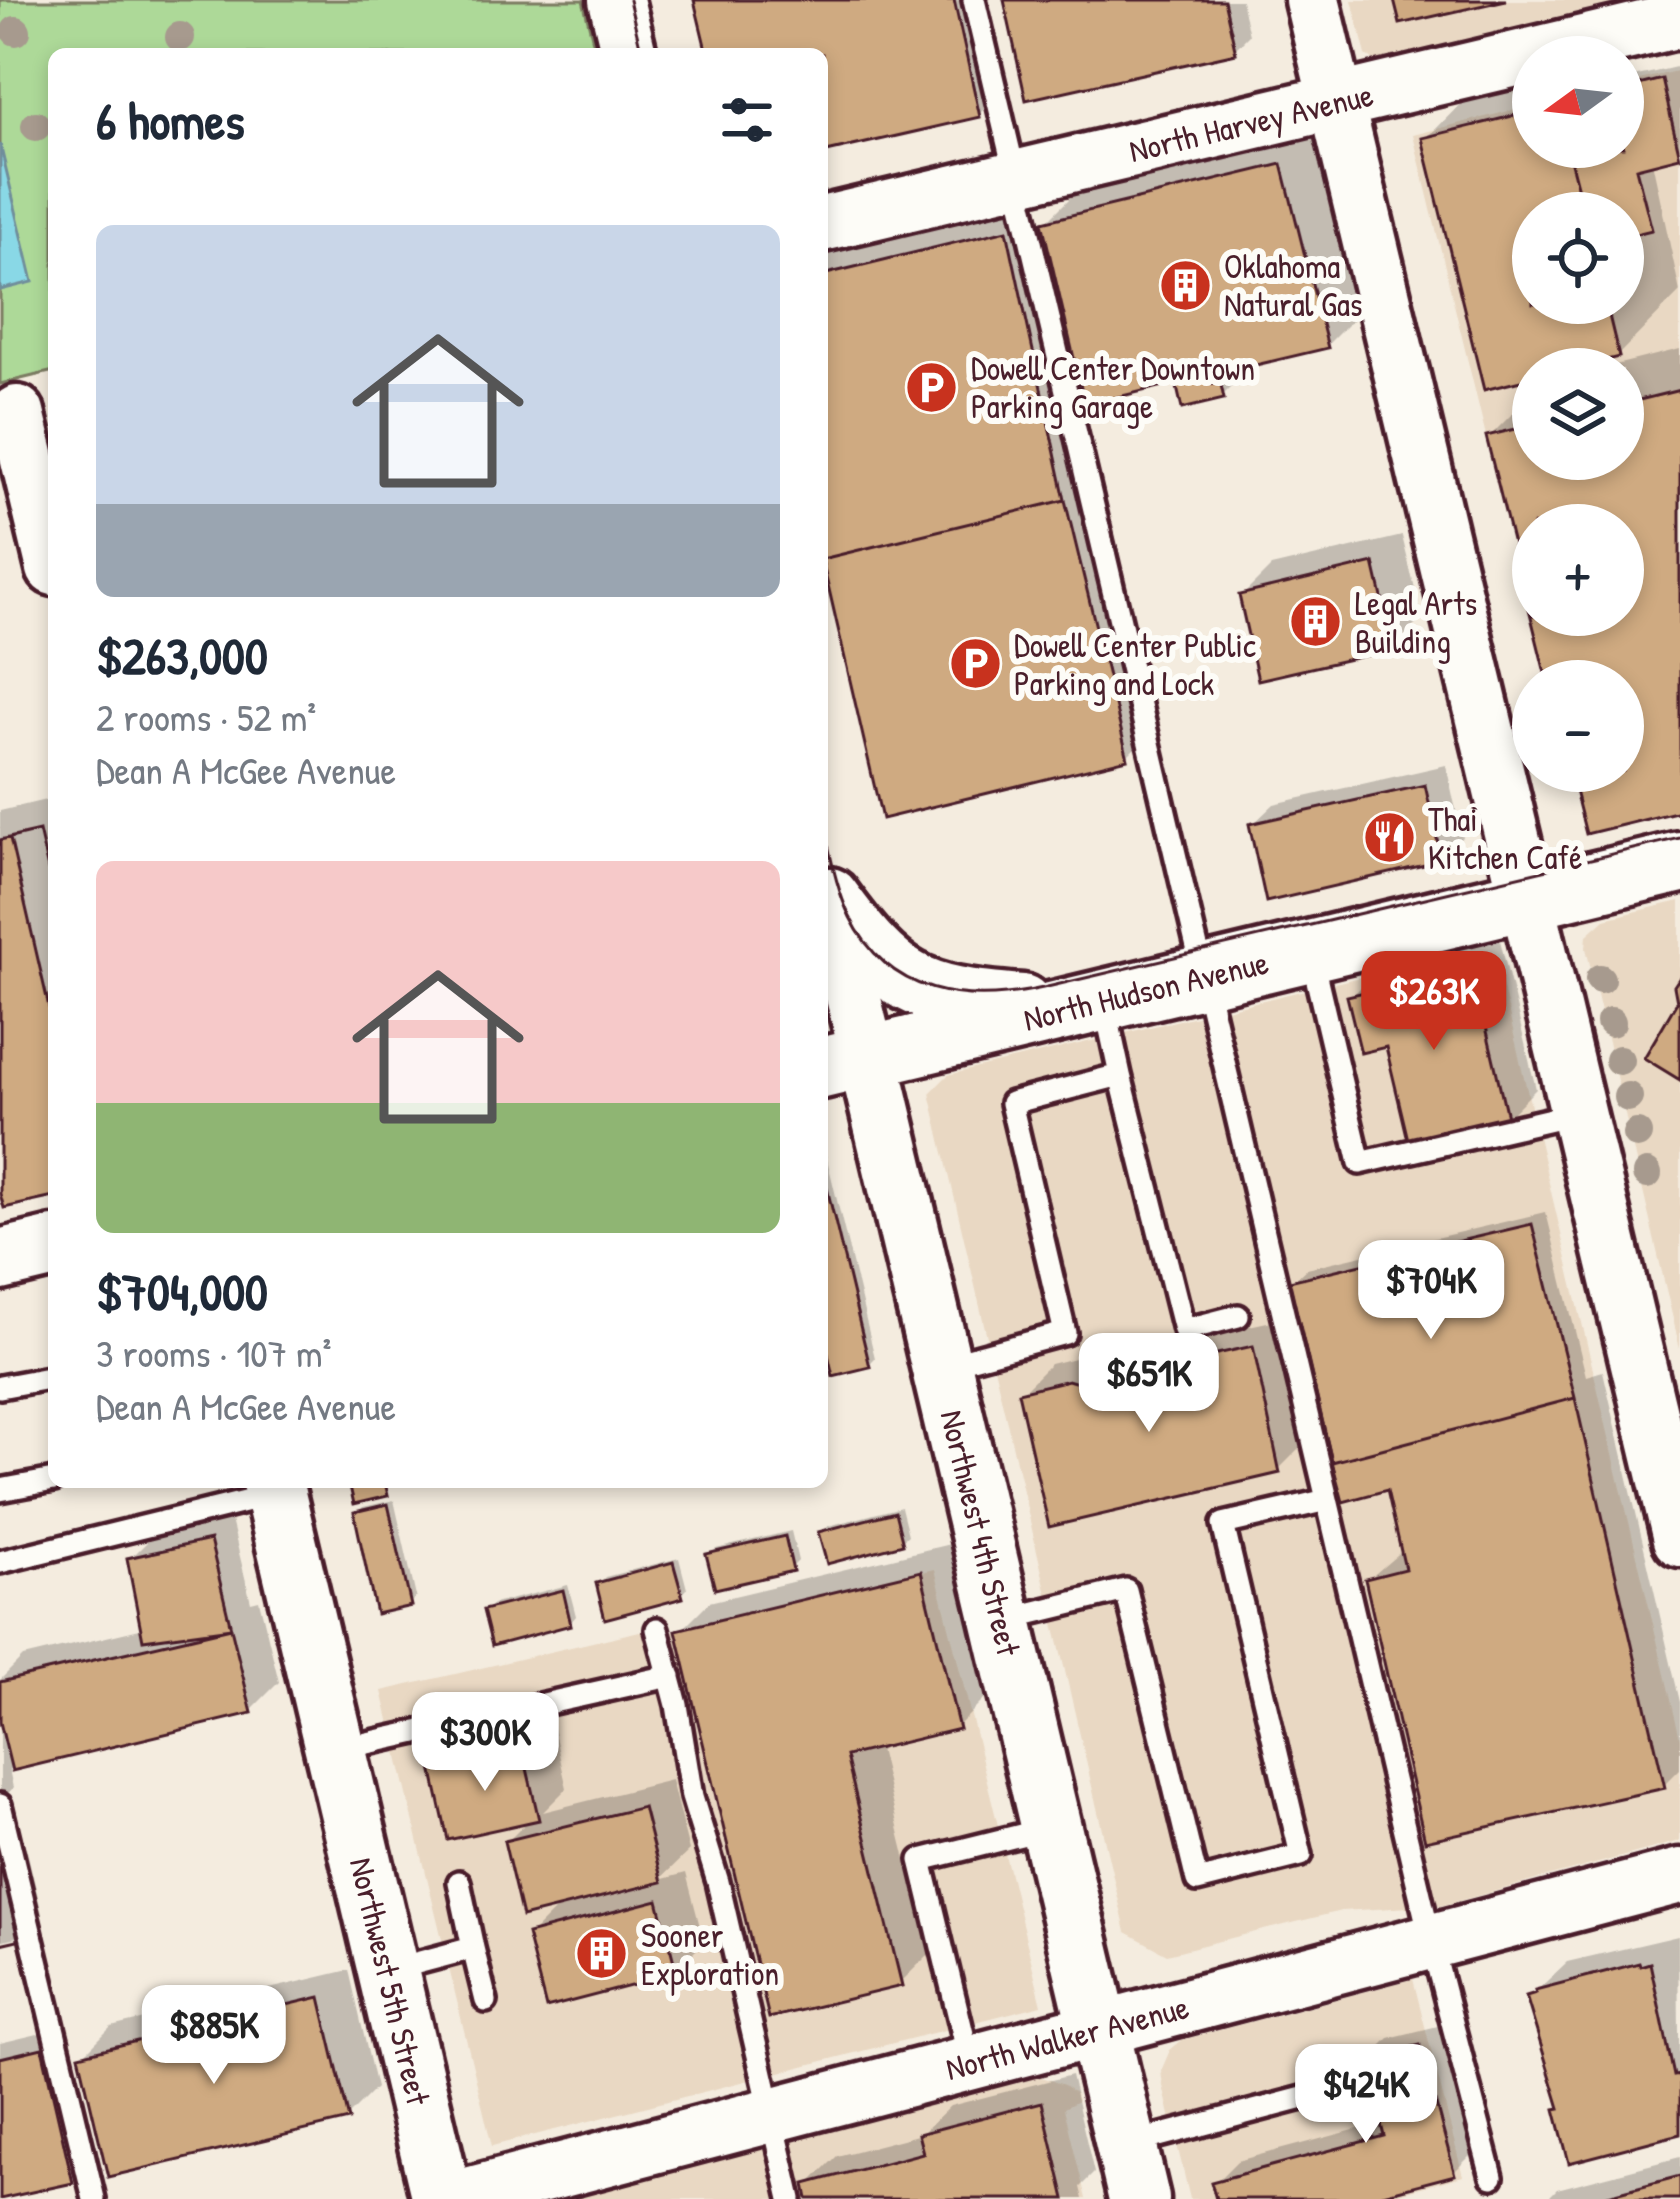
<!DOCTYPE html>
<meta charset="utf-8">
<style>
body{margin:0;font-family:"Patrick Hand",sans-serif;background:#f2f2f3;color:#1f2937;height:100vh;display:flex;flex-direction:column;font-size:45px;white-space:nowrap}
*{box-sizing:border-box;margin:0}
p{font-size:39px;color:#747a83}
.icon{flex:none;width:66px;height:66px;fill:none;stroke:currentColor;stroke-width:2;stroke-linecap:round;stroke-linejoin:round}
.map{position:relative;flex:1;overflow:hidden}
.details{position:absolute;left:48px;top:48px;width:780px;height:1440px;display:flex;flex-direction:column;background:#fff;border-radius:18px;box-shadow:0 6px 18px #0003}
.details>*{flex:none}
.needle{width:78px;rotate:255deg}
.tools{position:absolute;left:1512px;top:36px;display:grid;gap:24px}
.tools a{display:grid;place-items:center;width:132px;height:132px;border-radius:50%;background:#fff;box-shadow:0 6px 18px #0003;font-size:60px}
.price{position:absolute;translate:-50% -102px;padding:0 27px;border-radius:24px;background:#fff;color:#222;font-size:39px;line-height:78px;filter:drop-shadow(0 3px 6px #0008)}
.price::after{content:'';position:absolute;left:50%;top:72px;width:36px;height:27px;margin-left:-18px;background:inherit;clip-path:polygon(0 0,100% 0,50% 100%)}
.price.selected{background:#c8321e;color:#fff}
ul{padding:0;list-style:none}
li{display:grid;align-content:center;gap:24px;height:636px;padding:0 48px}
li span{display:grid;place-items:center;height:372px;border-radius:18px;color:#555}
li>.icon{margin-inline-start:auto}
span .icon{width:216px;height:216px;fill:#fffc;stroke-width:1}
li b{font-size:51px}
h2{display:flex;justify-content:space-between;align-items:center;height:144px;padding:0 48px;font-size:51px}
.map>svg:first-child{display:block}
</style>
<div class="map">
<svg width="1680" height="2199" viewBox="0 0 1680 2199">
<rect width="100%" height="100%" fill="#f4ecdf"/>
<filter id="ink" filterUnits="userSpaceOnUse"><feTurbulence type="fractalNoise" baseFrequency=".00833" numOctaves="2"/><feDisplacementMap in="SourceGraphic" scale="24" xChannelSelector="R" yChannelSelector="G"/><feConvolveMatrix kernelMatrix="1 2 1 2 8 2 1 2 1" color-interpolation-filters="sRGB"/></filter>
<g filter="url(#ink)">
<path fill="#e9d8c3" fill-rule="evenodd" d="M1352 0H1680L1382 67 1366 55Z
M1680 70V390L1623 404V369H1533V425L1486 436 1413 135 1533 105V147H1623V84ZM1533 213H1623V303H1533Z
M1680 901V1349L1586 948 1587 935 1605 919Z
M1470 951 1493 958 1498 967 1680 1738V1841L1444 1905 1341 1911 1167 1954 1126 1932 930 1093 948 1075Z
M935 1569 1042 2005 492 2146 382 1691 644 1630 647 1637Z
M1413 1979 1463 2176 1376 2199H1190L1163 2086 1161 2071 1170 2050 1182 2040Z
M1038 2076 1064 2085 1076 2094 1078 2101 1064 2108 1086 2199H569Z"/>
<path fill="#add998" stroke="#7c7c62" stroke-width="3" d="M0 0H583L596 54H54V371L0 384Z"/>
<path fill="#89d8e6" stroke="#708e9b" stroke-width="3" d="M0 144 33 282 0 290Z"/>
<path fill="#0003" fill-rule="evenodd" d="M697 0H988L1008 85 979 114 822 150V54H710Z
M1007 0H1241L1249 35 1234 50Z
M1620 43 1629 78 1676 67 1680 85V153L1652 161 1680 292 1618 355 1559 369H1533V375L1426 139 1489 75 1533 65V147H1623ZM1533 213H1623V303H1533Z
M1323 125 1368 304 1327 345 1256 362 1222 396 1179 380 1055 267 1050 268 1156 727 1127 756 822 557V255L1036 203 1041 227 1086 182Z
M1680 349V809L1573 771H1623V681H1551L1534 615H1623V525H1533V611L1489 437 1533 393V459H1623V369H1599Z
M1402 536 1422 618 1393 647 1242 596 1271 567Z
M1446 765 1462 837 1440 859 1252 825 1274 804Z
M54 798V1193L0 1191V811Z
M1500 940 1536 1089 1507 1118 1351 997 1380 968Z
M822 1138 875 1358 869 1364 822 1314Z
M1546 1212 1586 1376 1603 1371 1680 1702V1769L1664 1785 1369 1579 1404 1549 1389 1486 1292 1282 1307 1268Z
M1281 1319 1307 1441 1278 1470 1021 1393 1050 1364 1099 1352 1112 1356Z
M394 1500 416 1597 410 1603 357 1513 363 1507Z
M901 1507 908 1535 901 1541 822 1533 828 1526Z
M231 1520 251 1602 259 1600 279 1682 250 1711 9 1769 13 1788 0 1802V1680L23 1657 144 1628 130 1559 152 1537Z
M791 1531 798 1561 791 1568 710 1555 716 1549Z
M950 1544 987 1697 958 1726 878 1745 929 1954 900 1983 680 1631 709 1602Z
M679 1558 687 1589 681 1596 599 1584 605 1577Z
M568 1585 576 1616 570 1623 486 1610 493 1604Z
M551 1719 567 1788 543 1812 671 1780 689 1851 659 1880 686 1873 704 1942 675 1971 530 1935 561 1904 507 1842 531 1818 435 1768 464 1740Z
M26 1847 42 1914 20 1936 0 1941V1854Z
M1678 1936 1680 2131 1562 2106 1530 1997 1567 1962Z
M349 1970 376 2088 347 2117 82 2056 111 2027Z
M1442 2025 1475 2151 1453 2173 1352 2199H1219L1215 2183 1237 2161 1384 2122 1367 2060 1389 2038Z
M63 2028 93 2158 72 2180 0 2196V2043Z
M1071 2075 1094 2173 1080 2187 1083 2199H811L808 2185 837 2156 921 2134 950 2106Z
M1680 2157V2199H1547L1557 2189Z"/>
<path fill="#cfaa81" stroke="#4a1f2b" stroke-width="3" fill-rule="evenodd" d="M694 0H954L980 117 822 153V54H707Z
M1004 0H1224L1236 53 1026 100Z
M1394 0H1506L1400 24Z
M1662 79 1680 157 1636 168 1652 230 1623 237V213H1584L1567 147H1623V89Z
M1533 111V147H1567L1584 213H1533V303H1606L1619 357 1571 369H1533V378L1484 390 1422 138Z
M1282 164 1328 348 1209 376 1211 383 1221 385 1224 399 1182 409 1176 383 1085 405 1042 222Z
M1007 230 1065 500 822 559V275Z
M1680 390V811L1586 834 1570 771H1623V681H1547L1486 436 1533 425V459H1623V404ZM1533 525H1623V615H1533Z
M1065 500 1128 759 882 819 822 559Z
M1374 563 1394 649 1258 680 1239 595Z
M1425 785 1442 861 1266 902 1249 824Z
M39 831 54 895V1197L4 1208 0 1194V840Z
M39 831 54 895V1029L10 838Z
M1472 967 1508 1121 1409 1144 1386 1047 1361 1053 1347 996Z
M1680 977V1080L1644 1058 1677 1002 1674 986Z
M822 1167 870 1367 833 1376 822 1328Z
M1532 1224 1575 1398 1332 1462 1289 1281Z
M1253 1346 1280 1473 1049 1527 1018 1392 1068 1380 1081 1384Z
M1575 1398 1665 1788 1425 1841 1365 1579 1405 1569 1387 1490 1343 1502 1332 1462Z
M349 1482H385L388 1496 354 1504Z
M388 1504 411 1606 376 1614 354 1512Z
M895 1512 903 1544 827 1564 818 1532Z
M785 1536 793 1571 715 1589 706 1554Z
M210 1540 231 1628 143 1640 127 1558Z
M673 1562 683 1598 605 1619 596 1583Z
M921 1571 959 1729 846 1756 902 1986 769 2018 676 1630Z
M563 1590 571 1625 492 1646 483 1610Z
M231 1628 252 1713 12 1771 0 1722V1682Z
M522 1747 539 1820 448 1840 432 1768Z
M643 1807 662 1882 522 1917 504 1841Z
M4 1867 22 1939 0 1944V1868Z
M4 1867 22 1939 0 1944V1868Z
M658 1900 677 1974 546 2008 527 1934Z
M1639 1963 1640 1966 1650 1963 1674 2076 1680 2075V2134L1569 2163 1555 2109 1560 2108 1526 1996 1536 1993 1535 1990Z
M320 1997 349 2120 108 2177 79 2055Z
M1420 2045 1455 2175 1364 2199H1216L1211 2182 1384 2136 1364 2059Z
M42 2048 73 2183 0 2199V2058Z
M1042 2102 1065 2199H808L805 2184 923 2153 918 2134Z
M1680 2176V2199H1593Z"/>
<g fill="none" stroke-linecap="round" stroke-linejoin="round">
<defs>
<path id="service" d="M974 0 1431 1941 1492 2177
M1311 955 1360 1163 1577 1113
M1105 1006 1120 1075
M942 1366 1065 1333 1011 1103 1120 1075 1184 1330 1238 1316
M0 1387 54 1377
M0 1490 54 1480
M0 1562 269 1496
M1003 1620 1126 1590 1197 1881 1301 1855 1223 1524 1327 1500
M657 1629 677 1705 692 1797 718 1882 791 2199
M336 1750 670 1676
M0 1805 94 2199
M459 1882 473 1948
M394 1969 473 1948 486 2001
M970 2063 921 1860 1049 1828
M1132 2143 1360 2083"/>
<g id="tertiary">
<path d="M616 0 629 54"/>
<path d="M1312 0 1680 1539"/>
<path id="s1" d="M822 224 1680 20"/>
<path d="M17 413 54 568"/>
<path d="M828 895 868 1057"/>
<path id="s2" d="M452 2199 1680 1876"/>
</g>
<g id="secondary">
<path d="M829 898C892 984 915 997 1022 1005"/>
<path id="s3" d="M868 1057 1139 2199"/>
<path id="s4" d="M822 1068 1680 862"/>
<path d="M0 1260 54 1247"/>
<path id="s5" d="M272 1482 442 2199"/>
</g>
</defs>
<use href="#service" stroke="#4a1f2b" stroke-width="30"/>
<use href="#tertiary" stroke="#4a1f2b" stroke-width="63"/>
<use href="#secondary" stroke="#4a1f2b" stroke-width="69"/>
<use href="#service" stroke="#fdfcf7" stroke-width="21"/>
<use href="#tertiary" stroke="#fdfcf7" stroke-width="54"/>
<use href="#secondary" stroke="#fdfcf7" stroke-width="60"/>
<path stroke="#4a1f2b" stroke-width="3" d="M629 0 642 54
M822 818C830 851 835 886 850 917 889 996 966 1005 1043 988L1680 838"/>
</g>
<g fill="#a79a8e">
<circle cx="16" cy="31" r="15"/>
<circle cx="180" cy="37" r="15"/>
<circle cx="36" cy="126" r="15"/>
<circle cx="1600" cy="979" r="15"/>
<circle cx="1611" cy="1022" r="15"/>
<circle cx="1619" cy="1060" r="15"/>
<circle cx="1628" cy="1097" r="15"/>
<circle cx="1637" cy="1134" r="15"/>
<circle cx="1647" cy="1174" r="15"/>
</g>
</g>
<defs>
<symbol id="building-disc" viewBox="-11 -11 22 22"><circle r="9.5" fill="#c8321e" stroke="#fdfcf7"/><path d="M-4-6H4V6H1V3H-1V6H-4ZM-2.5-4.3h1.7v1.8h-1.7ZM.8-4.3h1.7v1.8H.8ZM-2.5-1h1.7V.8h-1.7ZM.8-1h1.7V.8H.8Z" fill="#fff"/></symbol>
<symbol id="parking-disc" viewBox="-11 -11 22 22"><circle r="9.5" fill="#c8321e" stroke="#fdfcf7"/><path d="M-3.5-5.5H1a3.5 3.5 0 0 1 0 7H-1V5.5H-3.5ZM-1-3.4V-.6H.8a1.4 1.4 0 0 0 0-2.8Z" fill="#fff"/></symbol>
<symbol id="restaurant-disc" viewBox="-11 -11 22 22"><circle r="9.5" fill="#c8321e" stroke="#fdfcf7"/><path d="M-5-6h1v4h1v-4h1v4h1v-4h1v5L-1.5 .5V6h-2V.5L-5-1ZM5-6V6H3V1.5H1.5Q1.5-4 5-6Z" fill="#fff"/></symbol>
</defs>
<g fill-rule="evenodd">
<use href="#building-disc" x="1156" y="256" width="59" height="59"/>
<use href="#parking-disc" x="902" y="358" width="59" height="59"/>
<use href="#building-disc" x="1286" y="592" width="59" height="59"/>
<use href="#parking-disc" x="946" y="634" width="59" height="59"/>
<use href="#restaurant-disc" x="1360" y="808" width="59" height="59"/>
<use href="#building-disc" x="572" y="1924" width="59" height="59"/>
</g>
<g text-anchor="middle" stroke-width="12" stroke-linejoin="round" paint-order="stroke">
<g font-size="33" fill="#4a1f2b" stroke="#fdfcf7">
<text dy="12" stroke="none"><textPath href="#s1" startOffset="441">North Harvey Avenue</textPath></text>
<text dy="12" stroke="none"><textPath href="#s4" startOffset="333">North Hudson Avenue</textPath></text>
<text dy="12" stroke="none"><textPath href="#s3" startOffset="489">Northwest 4th Street</textPath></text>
<text dy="12" stroke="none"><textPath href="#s5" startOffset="513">Northwest 5th Street</textPath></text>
<text dy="12" stroke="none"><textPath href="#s2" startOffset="636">North Walker Avenue</textPath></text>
</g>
<g font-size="33" fill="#4a1f2b" stroke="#fdfcf7" text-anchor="start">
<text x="1224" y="278">Oklahoma<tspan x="1224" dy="38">Natural Gas</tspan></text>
<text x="971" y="380">Dowell Center Downtown<tspan x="971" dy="38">Parking Garage</tspan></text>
<text x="1355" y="615">Legal Arts<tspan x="1355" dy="38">Building</tspan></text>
<text x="1014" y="657">Dowell Center Public<tspan x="1014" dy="38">Parking and Lock</tspan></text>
<text x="1428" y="831">Thai<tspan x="1428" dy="38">Kitchen Café</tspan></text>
<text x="641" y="1947">Sooner<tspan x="641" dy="38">Exploration</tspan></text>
</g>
</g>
</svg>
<div class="tools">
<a><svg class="needle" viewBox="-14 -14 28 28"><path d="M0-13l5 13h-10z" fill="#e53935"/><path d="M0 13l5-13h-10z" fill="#747a83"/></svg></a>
<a><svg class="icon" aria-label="locate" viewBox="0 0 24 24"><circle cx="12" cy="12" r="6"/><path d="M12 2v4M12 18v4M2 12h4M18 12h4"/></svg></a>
<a><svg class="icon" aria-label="layers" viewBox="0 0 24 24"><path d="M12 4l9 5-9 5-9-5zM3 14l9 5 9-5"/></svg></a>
<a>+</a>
<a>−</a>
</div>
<b class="price selected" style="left:1434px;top:1053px">$263K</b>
<b class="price" style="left:1431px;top:1342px">$704K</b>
<b class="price" style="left:1149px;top:1435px">$651K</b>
<b class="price" style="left:485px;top:1794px">$300K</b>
<b class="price" style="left:214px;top:2087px">$885K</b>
<b class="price" style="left:1366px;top:2146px">$424K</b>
<section class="details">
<h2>6 homes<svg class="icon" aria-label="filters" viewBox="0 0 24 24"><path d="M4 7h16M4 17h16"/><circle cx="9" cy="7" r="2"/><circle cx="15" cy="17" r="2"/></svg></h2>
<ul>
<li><span style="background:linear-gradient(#c9d6e8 75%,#9aa5b1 0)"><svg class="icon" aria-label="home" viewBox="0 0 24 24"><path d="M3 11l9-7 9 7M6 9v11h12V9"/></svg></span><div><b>$263,000</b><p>2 rooms · 52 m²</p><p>Dean A McGee Avenue</p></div></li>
<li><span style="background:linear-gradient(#f6c9c9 65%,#8fb573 0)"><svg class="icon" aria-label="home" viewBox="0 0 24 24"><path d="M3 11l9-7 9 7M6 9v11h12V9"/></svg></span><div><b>$704,000</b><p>3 rooms · 107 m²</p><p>Dean A McGee Avenue</p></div></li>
</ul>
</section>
</div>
